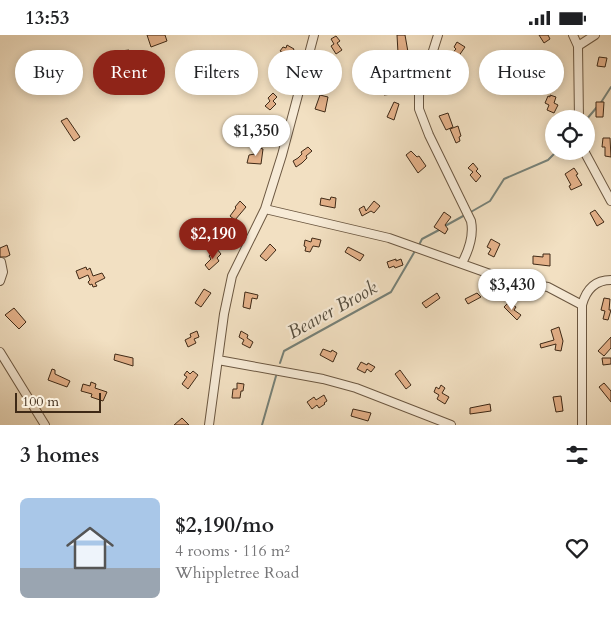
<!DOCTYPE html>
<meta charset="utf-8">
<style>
body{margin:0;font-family:Cardo,serif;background:#f2f2f2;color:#202124;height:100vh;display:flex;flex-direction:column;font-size:19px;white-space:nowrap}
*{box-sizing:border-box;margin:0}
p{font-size:16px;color:#757577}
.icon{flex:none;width:28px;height:28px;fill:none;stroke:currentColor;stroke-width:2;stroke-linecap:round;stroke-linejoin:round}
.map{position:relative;height:390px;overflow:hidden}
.panel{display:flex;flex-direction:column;background:#fff;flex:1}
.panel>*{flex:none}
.banner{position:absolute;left:15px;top:15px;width:581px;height:45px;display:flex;gap:10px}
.tools{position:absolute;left:545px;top:75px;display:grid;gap:10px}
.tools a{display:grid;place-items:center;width:50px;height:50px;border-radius:50%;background:#fff;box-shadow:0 2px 8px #0003;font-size:25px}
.scale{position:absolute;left:15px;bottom:12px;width:86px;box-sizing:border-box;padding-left:5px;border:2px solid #3e2916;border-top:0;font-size:14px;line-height:18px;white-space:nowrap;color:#3e2916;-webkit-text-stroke:4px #f7ebd7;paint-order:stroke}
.price{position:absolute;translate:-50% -42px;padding:0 11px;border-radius:18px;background:#fff;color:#222;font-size:16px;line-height:32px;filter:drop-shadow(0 1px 2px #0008)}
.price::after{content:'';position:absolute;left:50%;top:30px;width:15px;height:11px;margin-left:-8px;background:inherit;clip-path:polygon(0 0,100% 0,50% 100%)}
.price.selected{background:#8f2418;color:#fff}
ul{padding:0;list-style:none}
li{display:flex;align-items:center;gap:15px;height:125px;padding:0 20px}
li span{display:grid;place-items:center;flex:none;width:140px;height:100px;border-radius:8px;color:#555}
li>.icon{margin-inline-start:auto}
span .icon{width:60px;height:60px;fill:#fffc;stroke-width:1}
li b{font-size:21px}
h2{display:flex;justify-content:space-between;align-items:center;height:60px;padding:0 20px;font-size:21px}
.tag{padding:0 18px;border-radius:22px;background:#fff;box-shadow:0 2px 8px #0003;font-size:18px;line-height:45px}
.tag.selected{background:#8f2418;color:#fff}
.status{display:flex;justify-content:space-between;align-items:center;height:35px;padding:0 25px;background:#fff;direction:ltr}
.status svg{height:14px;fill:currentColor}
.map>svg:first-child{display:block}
</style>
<div class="status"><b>13:53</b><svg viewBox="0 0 49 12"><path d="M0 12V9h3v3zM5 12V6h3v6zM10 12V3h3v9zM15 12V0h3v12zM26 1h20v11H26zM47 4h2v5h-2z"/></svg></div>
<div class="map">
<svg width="611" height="390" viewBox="0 0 611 390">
<rect width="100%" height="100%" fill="#f2e0c2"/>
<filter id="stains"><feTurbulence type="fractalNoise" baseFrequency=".004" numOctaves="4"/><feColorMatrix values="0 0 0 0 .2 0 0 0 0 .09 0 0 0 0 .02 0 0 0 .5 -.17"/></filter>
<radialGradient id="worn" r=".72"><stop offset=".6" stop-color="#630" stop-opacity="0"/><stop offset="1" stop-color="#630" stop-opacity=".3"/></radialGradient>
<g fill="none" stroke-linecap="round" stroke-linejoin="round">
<path stroke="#768178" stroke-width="2" d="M600 69 611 52
M586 85 597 72
M469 178 490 166 504 144 548 125 557 116
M445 191 465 180
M418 212 422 204 439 195
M280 328 284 316 391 257 415 216
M262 390 276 341"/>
</g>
<path fill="#e4b189" stroke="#3e2916" d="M147 0H165L167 6 151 12Z
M397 0H405L408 17 398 18Z
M539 0H548L550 4 544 8Z
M336 1 340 6 337 8 342 15 336 19 331 11 334 9 331 4Z
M457 7 465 12 456 25 460 28 456 33 445 26 456 14 454 12Z
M287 10 294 14 286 31 279 28 284 18 280 16 283 12 286 13Z
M129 15 131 25H109L108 19H112V17Z
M599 22 607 23 605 32 597 31Z
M549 25H558L557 42 549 43Z
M384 52H391L392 59 384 60Z
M273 58 277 62 273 66 276 69 270 75 265 71 270 66 268 63Z
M320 60 328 62 325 77 315 74Z
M550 60 556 62 554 68 558 70 554 78 547 75 549 70 545 68 548 61 550 62Z
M394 67 399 69 394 85 387 82Z
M596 67H604L603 82H596Z
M448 78 453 92 446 95 439 81Z
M67 83 80 102 74 106 61 86Z
M458 91 461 101 459 102 460 106 456 108 450 94Z
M603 103H610L611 122 605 121V112H602Z
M256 112 263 114 261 129 247 128 249 120 255 119Z
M308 112 312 116 306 121 307 123 302 128 296 132 293 126 298 123 302 119 301 117Z
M411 116 417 122 419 121 426 131 418 138 406 120Z
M473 128 478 134 476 136 481 141 476 147 470 140 473 137 468 133Z
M574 133 578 139 576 140 582 150 571 155 569 151 571 150 565 139Z
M331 162 336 163 335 173 320 170 321 163 330 165Z
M240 166 246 172 235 185 230 181 236 173 235 172Z
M374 166 380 171 374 178 371 176 362 181 359 174 364 171 366 176Z
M595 175 604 187 597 191 590 178Z
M444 177 451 182 445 190 448 194 445 199 434 192Z
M312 203 321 205 319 212 313 211 310 217 305 216 306 212 304 211 305 205 311 207Z
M491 204 500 209 494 222 488 219 491 214 487 212Z
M270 209 276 215 266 226 260 221Z
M7 210 10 220 6 222H0V213Z
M348 212 364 220 360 226 345 217Z
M217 214 221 219 217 223 219 226 209 235 205 230 211 224 209 221Z
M543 219H550V231L533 229V221L543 222Z
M396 224V226L401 224 403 230 395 233 394 231 389 233 387 227Z
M86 232 87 235 90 233 93 241 102 238 105 243 95 248 97 251 93 252 92 249 90 250 88 247 90 245 88 240 79 244 76 236Z
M204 254 211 258 201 272 195 268Z
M245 257 258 260 257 264 252 263 250 274 243 272Z
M437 258 440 263 426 273 422 268Z
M477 258 481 262 468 269 465 264Z
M604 263 610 264 609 275H611L608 285 603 284 605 276 601 275Z
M509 267 516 272 514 275 521 280 517 285 504 272Z
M14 273 26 287 19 294 5 280Z
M559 292 563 306 561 316 555 315 556 309 541 313 540 309 554 305 551 295Z
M197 296 199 302 194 304 196 308 188 312 185 305 191 302 190 299Z
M241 296 248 300 247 303 253 307 250 313 242 309 244 305 239 302Z
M611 302V313L604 321 598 316Z
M323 314 331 317 332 315 337 318 333 327 320 320Z
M115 319 133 323V331L114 325Z
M602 323H611V329L603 330Z
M361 327 367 330 368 328 375 332 371 337 367 334 365 338 357 334Z
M52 334 55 335V339L70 346 67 352 48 345Z
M400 335 411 350 406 354 395 339Z
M187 336 190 339 193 336 198 340 188 354 182 349 187 342 184 340Z
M91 347 96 349 95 353 107 357 103 366 91 362 92 359 81 356 83 349 90 351Z
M237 348 244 349 243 356H241L240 363H232L233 354H237Z
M604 348 611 356V367L599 352Z
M441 350 445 353 442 358 449 362 445 369 437 364 439 360 434 357 436 352 439 354Z
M324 360 327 366 324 368 325 369 319 373 317 370 312 374 307 367 314 362 316 365Z
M561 361 563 376 556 377 553 362Z
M490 369 491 376 470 379V373Z
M353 374 371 378 368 386 351 381Z
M182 383 189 390H174Z"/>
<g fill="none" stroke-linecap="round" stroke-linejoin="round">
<defs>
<path id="minor" d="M438 0 419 60V74L429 100 471 186C474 201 469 215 462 228
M573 0 578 11 579 84
M578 11 595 0
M584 116 611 166
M265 174 389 203 507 245 548 252 582 270
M0 246 3 237 1 227
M0 317 45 390
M218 325 323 344 356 353 451 390
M209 390 224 279 232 241 265 174 282 120 314 0
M582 390V270C586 255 595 245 611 245"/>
</defs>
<use href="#minor" stroke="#6b5741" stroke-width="10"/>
<use href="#minor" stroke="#f7ebd7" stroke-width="8"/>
</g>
<g text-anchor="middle" stroke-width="4.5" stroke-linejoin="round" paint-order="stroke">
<g font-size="19" font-style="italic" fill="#564e3f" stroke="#f7ebd7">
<text transform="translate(332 274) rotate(-29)" y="7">Beaver Brook</text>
</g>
</g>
<rect width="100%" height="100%" filter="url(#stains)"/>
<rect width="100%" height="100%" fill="url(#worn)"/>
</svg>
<div class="tools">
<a><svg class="icon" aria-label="locate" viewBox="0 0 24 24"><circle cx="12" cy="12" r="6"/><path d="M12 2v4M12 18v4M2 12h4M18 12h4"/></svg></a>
</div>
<div class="scale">100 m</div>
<b class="price" style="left:256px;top:122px">$1,350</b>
<b class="price selected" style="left:213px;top:225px">$2,190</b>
<b class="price" style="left:512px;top:276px">$3,430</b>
<div class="banner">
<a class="tag">Buy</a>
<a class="tag selected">Rent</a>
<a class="tag">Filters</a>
<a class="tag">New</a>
<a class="tag">Apartment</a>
<a class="tag">House</a>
</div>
</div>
<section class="panel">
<h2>3 homes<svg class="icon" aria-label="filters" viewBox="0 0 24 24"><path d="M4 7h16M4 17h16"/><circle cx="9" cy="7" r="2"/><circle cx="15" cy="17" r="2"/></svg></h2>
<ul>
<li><span style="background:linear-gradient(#a9c7e8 70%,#9aa5b1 0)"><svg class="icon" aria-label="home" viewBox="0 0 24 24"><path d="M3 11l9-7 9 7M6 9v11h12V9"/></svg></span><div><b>$2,190/mo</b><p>4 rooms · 116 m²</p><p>Whippletree Road</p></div><svg class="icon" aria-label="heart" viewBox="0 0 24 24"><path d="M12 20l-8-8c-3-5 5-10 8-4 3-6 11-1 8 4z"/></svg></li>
</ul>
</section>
